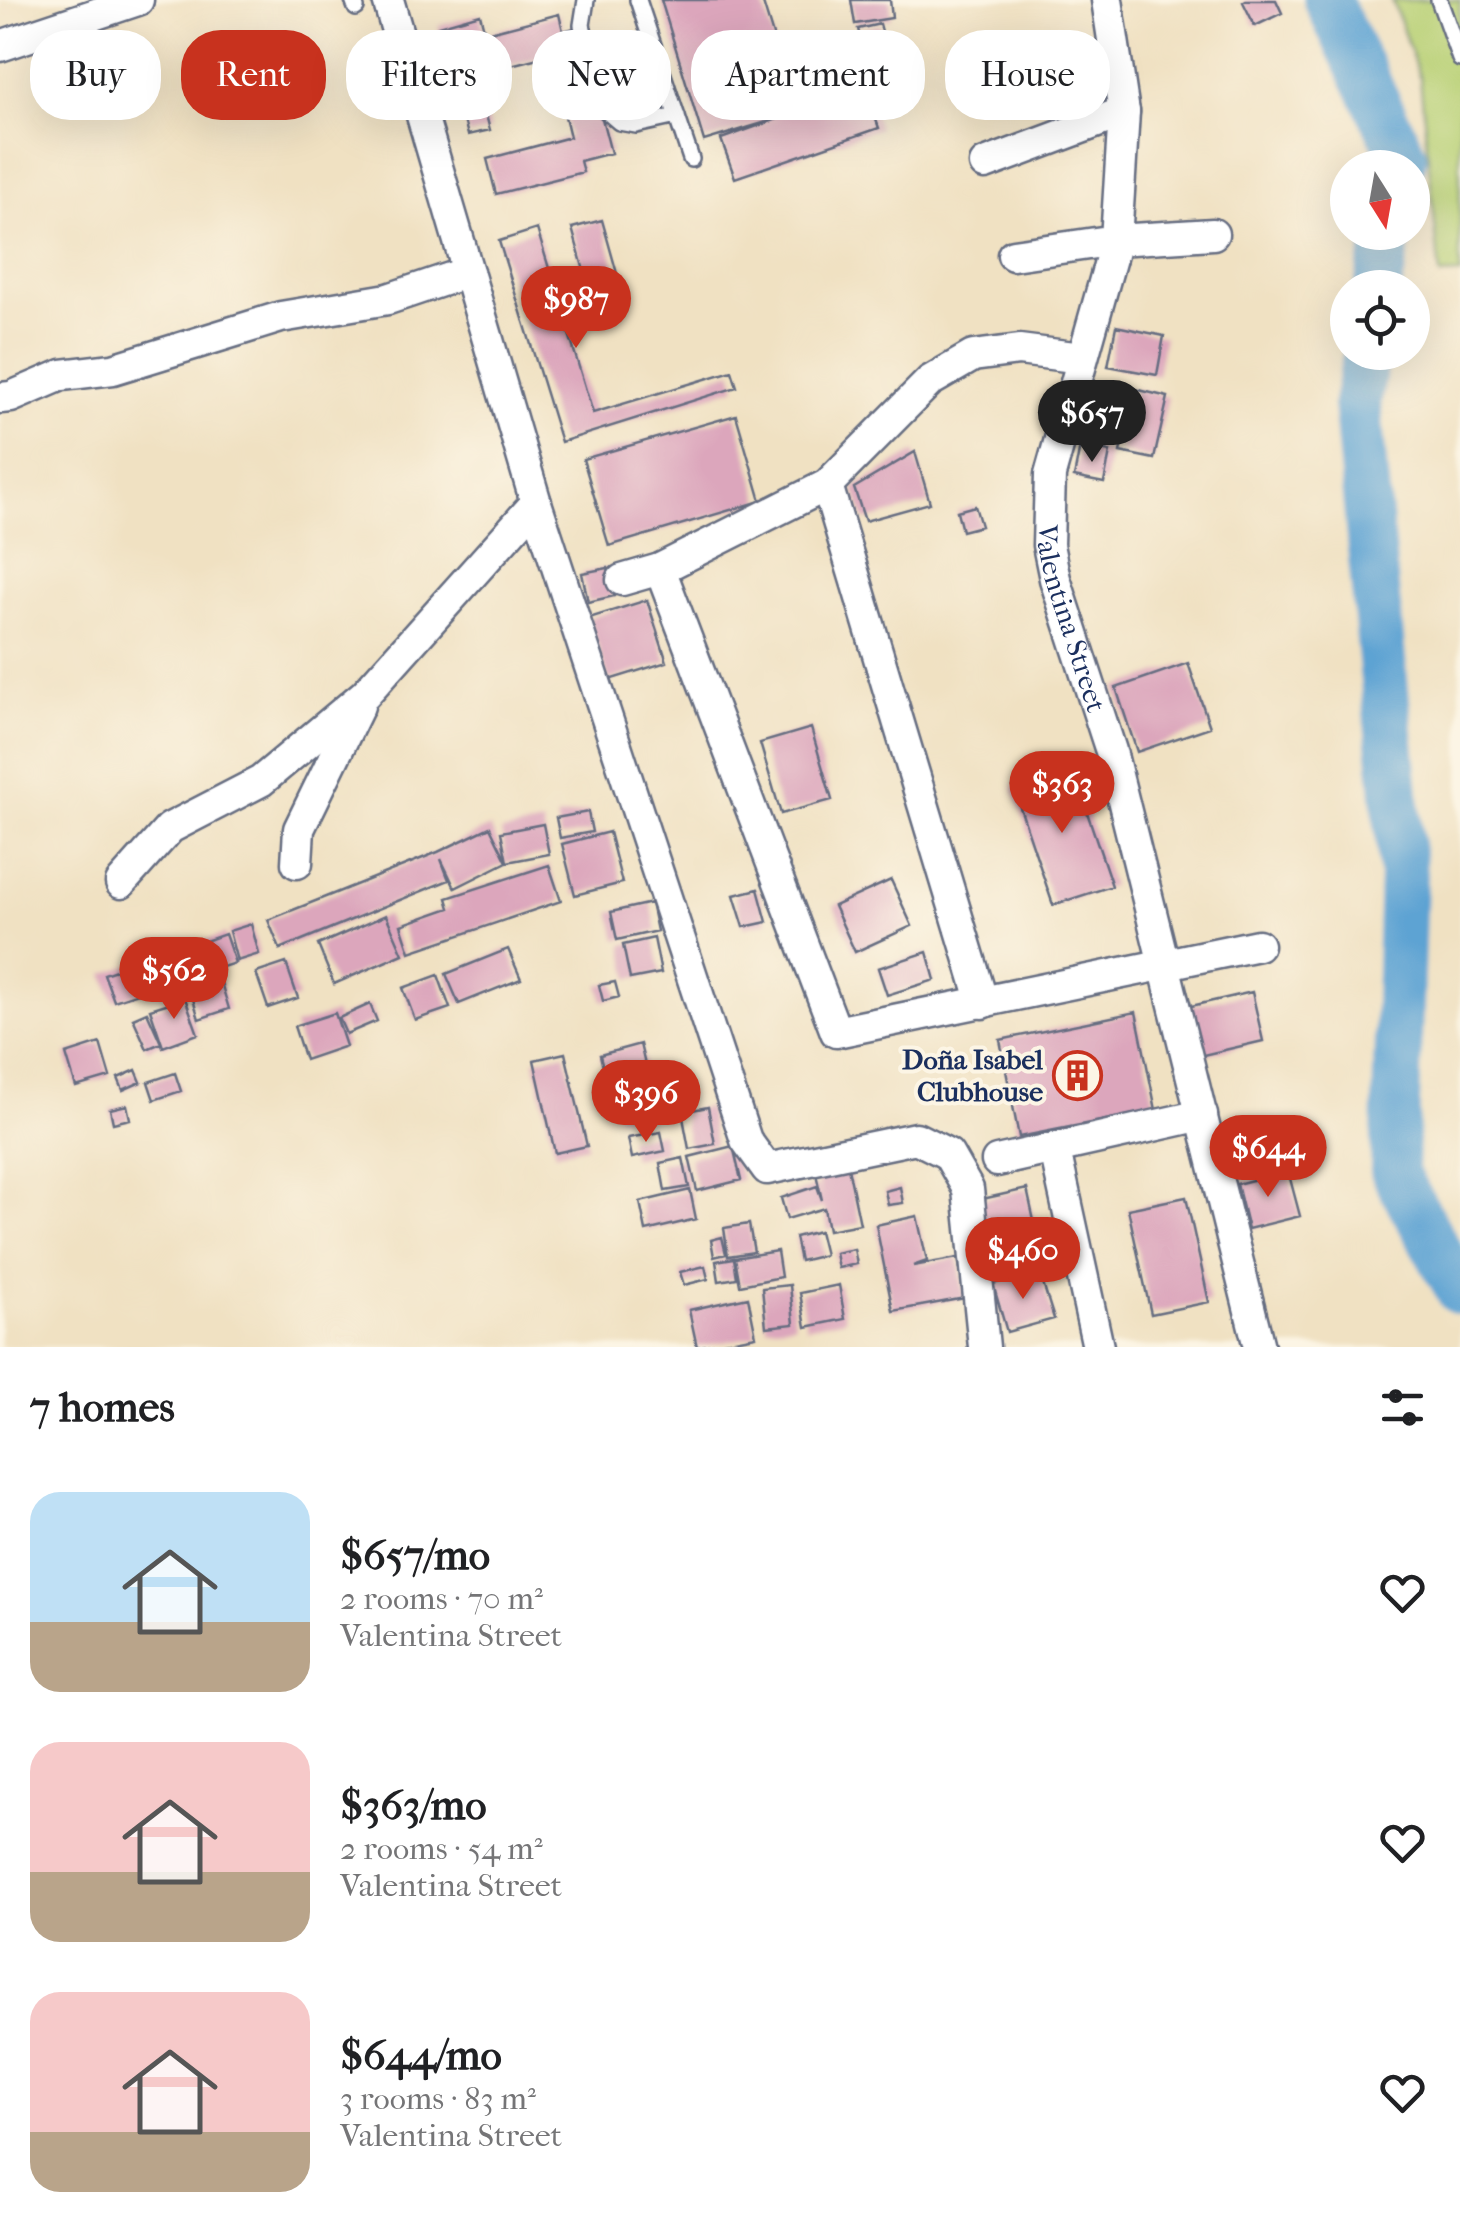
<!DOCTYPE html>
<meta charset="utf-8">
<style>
body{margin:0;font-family:"IM FELL French Canon",serif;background:#f2f2f2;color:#202124;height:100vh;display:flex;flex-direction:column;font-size:38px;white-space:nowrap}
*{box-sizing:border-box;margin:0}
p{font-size:32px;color:#757577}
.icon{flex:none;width:55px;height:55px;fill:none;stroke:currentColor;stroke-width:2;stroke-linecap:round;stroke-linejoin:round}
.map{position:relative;height:1347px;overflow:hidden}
.panel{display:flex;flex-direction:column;background:#fff;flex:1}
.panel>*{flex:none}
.guide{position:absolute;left:30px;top:30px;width:1400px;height:90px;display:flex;gap:20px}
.needle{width:65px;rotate:169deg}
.controls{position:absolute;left:1330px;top:150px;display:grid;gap:20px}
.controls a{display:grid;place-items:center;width:100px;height:100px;border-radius:50%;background:#fff;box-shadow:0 10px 40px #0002;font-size:50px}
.price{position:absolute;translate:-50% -85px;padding:0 22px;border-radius:35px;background:#c8321e;color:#fff;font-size:32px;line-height:65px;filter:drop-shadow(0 2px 5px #0008)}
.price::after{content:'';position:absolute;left:50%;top:60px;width:30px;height:22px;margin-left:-15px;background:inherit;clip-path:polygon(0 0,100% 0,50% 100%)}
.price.on{background:#222;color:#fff}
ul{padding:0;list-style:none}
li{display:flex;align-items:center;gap:30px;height:250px;padding:0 30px}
li span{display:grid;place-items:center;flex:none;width:280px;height:200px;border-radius:30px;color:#555}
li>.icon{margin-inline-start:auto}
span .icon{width:120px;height:120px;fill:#fffc;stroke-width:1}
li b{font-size:42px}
h2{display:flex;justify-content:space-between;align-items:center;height:120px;padding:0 30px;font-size:42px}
.tag{padding:0 35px;border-radius:40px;background:#fff;box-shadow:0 10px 40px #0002;font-size:35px;line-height:90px}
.tag.on{background:#c8321e;color:#fff}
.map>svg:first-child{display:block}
</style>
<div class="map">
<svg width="1460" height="1347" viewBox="0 0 1460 1347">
<rect width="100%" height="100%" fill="#fcf5e5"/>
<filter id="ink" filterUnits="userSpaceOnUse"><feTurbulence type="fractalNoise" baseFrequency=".01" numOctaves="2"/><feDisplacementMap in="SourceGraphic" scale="20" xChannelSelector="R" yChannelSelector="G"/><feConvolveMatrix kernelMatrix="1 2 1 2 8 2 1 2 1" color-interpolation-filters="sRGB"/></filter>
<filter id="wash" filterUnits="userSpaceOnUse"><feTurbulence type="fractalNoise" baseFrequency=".0048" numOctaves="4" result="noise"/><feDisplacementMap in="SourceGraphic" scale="40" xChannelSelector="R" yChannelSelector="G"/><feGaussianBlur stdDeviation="2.25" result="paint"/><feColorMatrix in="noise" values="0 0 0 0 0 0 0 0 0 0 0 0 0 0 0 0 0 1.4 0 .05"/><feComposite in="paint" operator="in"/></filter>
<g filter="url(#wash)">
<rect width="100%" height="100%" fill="#f0e1c2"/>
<path fill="#b8d075" stroke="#6a806a" stroke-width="2.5" d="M1392 0H1460V274L1440 275 1420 78Z"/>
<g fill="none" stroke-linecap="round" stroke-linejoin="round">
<path stroke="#5da3d3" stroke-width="48" d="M1327 0 1403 156 1400 168
M1378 288 1389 232
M1367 352 1357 403 1403 875 1394 1172 1460 1291"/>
</g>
<g id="blocks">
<path fill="#dca6bc" d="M661 0H762L797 113 865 89 879 128 735 178 721 139 783 117 704 141Z
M851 0H890L892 18 855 24Z
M1246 0H1276L1282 13 1255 26 1243 2Z
M480 14 491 56 450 67 438 26Z
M559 14 563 31 578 27 611 153 580 161 583 172 496 194 487 159 570 137 550 55 499 68 490 32Z
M880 24 888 54 866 59 858 29Z
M481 96 490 130 468 135 459 102Z
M602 220 618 277 588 285 572 228Z
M537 229 593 413 732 371 737 387 561 442 499 241Z
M1116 326 1164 336 1157 375 1108 366Z
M1093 385 1125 390 1118 445 1085 441Z
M1135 389 1168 397 1154 459 1120 452Z
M736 415 761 501 609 546 583 459Z
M1080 446 1110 452 1104 483 1074 477Z
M915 452 930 503 865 521 854 488Z
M975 506 981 526 962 531 957 511Z
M608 568 614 596 588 602 582 573Z
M647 600 667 662 609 680 589 618Z
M1188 663 1210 727 1137 752 1116 688Z
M811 728 832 800 781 814 760 743Z
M1072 768 1112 886 1053 905 1013 787Z
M588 812 592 832 560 838 556 818Z
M543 824 549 854 507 862 501 832Z
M490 827 507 862 455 888 441 859 449 880 280 949 268 920 438 852Z
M609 832 622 883 575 895 562 844Z
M549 865 561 901 410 952 401 925 450 908 447 898Z
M891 880 912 926 855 952 834 906Z
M758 889 767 922 744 927 734 895Z
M651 903 657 931 617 940 611 912Z
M386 915 403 954 334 984 318 945Z
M251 924 259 954 237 961 229 931Z
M225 934 235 963 207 972 197 944Z
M654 938 661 973 630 979 623 945Z
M508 949 521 979 459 1004 446 974Z
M193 950 201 973 169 985 161 962Z
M927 952 935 980 887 995 878 968Z
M151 958 160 986 114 1001 104 974Z
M286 963 298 998 268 1008 256 973Z
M438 975 450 1008 415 1020 403 988Z
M220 979 229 1009 199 1019 190 989Z
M615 982 619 997 603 1001 599 985Z
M1252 992 1263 1041 1199 1056 1187 1007Z
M185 998 198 1034 163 1047 150 1009Z
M370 1004 377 1021 346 1034 339 1018Z
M147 1012 161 1043 147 1049 133 1018Z
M1136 1012 1156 1110 1019 1137 1000 1040Z
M335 1013 346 1046 305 1060 294 1026Z
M100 1043 110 1077 76 1087 66 1054Z
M640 1044 646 1069 606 1080 600 1055Z
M565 1053 587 1146 555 1153 534 1060Z
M136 1070 141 1082 123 1090 118 1078Z
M175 1073 181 1091 154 1100 148 1082Z
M654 1075 661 1107 618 1117 610 1085Z
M127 1105 130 1119 113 1123 110 1109Z
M708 1107 715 1144 689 1149 682 1112Z
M661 1132 665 1151 632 1158 628 1138Z
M733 1146 741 1180 697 1191 689 1157Z
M683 1158 689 1187 665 1191 660 1163Z
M846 1158 860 1224 828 1230 824 1208 787 1219 781 1198 817 1186 822 1200 814 1165Z
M1288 1171 1300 1216 1248 1229 1237 1184Z
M900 1187 903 1203 888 1205 885 1191Z
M1027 1189 1042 1257 992 1268 978 1200Z
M690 1190 696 1219 646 1231 640 1202Z
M1186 1197 1209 1302 1151 1314 1128 1209Z
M917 1216 927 1261 913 1266 958 1258 965 1298 893 1311 876 1225Z
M749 1224 754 1252 728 1256 724 1228Z
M819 1231 825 1255 800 1261 795 1237Z
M722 1237 726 1254 714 1257 711 1240Z
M854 1249 857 1264 838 1268 835 1253Z
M777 1251 781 1277 740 1285 735 1258Z
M734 1258 737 1278 719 1281 716 1261Z
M705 1266 708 1279 684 1285 680 1272Z
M1039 1271 1054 1319 1007 1332 993 1284Z
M790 1285 794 1324 766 1327 762 1288Z
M839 1285 845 1319 806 1327 800 1293Z
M748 1297 756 1336 697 1347 689 1310Z"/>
</g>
</g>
<g filter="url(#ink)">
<use href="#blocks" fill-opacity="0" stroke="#666d81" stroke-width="2.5"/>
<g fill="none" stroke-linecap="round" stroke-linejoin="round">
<defs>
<path id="lane" d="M353 0 356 8
M586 0 582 25 605 110 619 122 636 125 677 116
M638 0 691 159
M1439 0 1460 59"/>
<g id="street">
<path d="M388 0 536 503 746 1140 767 1169 916 1138 948 1154 968 1189 984 1347"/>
<path id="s1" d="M1107 0 1124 112 1116 240 1050 475 1048 545 1055 579 1111 751 1259 1347"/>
<path d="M0 46 138 0"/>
<path d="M985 164 1124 112"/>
<path d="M1013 255 1116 240 1213 234"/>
<path d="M0 398 11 397 62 375 113 369 281 317 388 299 468 272"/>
<path d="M827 485 983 1003"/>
<path d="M660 569 836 1032 1258 945"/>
<path d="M622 580 660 569 827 485 930 381 973 356 1019 350 1082 358"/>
<path d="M297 863 299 829 359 706"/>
<path d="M121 883 170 828 261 781 365 694 536 503"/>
<path d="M1055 1150 1098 1347"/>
<path d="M997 1161 1202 1115"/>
</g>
</defs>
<use href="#lane" stroke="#666d81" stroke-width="20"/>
<use href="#street" stroke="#666d81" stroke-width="35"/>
<use href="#lane" stroke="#fff" stroke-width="15"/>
<use href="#street" stroke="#fff" stroke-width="30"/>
</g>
</g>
<defs>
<symbol id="building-ring" viewBox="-11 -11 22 22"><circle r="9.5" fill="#fcf5e5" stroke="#c8321e" stroke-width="1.5"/><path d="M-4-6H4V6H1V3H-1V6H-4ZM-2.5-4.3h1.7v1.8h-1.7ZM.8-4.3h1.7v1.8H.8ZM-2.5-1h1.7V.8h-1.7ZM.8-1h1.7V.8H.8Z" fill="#c8321e"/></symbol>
</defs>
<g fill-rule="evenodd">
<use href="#building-ring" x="1050" y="1048" width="55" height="55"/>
</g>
<g text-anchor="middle" stroke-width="8" stroke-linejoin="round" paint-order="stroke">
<g font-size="28" fill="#1b2f5e" stroke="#fcf5e5">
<text dy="10" stroke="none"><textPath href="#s1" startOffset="632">Valentina Street</textPath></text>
</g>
<g font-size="28" font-weight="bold" fill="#1b2f5e" stroke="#fcf5e5" text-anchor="end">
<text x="1043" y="1069">Doña Isabel<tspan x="1043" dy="32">Clubhouse</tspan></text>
</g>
</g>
</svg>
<div class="controls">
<a><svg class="needle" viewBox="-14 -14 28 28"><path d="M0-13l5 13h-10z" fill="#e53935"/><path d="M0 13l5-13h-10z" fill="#757577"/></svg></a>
<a><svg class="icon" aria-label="locate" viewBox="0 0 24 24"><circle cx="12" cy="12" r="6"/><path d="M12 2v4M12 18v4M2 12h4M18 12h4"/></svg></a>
</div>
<b class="price" style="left:576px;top:351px">$987</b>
<b class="price on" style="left:1092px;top:465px">$657</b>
<b class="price" style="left:1062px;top:836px">$363</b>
<b class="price" style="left:174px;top:1022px">$562</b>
<b class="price" style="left:646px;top:1145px">$396</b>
<b class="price" style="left:1268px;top:1200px">$644</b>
<b class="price" style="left:1023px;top:1302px">$460</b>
<div class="guide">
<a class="tag">Buy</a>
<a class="tag on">Rent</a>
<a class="tag">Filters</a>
<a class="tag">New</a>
<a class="tag">Apartment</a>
<a class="tag">House</a>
</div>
</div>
<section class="panel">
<h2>7 homes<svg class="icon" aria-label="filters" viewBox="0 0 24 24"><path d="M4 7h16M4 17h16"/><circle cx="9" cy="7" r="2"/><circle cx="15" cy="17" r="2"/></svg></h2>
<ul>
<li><span style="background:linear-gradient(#bfe0f5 65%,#b9a48a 0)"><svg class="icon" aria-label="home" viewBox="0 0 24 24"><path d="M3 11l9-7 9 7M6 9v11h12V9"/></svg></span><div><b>$657/mo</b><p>2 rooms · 70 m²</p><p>Valentina Street</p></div><svg class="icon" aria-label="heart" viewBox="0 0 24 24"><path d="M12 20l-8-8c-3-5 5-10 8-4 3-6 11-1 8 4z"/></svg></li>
<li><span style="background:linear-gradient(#f6c9c9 65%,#b9a48a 0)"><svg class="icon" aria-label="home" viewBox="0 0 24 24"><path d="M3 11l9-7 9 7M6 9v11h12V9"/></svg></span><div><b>$363/mo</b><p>2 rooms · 54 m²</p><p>Valentina Street</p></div><svg class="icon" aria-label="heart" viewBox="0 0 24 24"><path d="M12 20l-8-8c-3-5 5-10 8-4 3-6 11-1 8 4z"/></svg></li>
<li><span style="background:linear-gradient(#f6c9c9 70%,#b9a48a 0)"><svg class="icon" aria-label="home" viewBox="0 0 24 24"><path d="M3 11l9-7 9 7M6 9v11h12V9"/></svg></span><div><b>$644/mo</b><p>3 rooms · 83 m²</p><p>Valentina Street</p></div><svg class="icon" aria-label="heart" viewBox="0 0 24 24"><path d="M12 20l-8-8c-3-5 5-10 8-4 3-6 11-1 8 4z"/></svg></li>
</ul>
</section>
